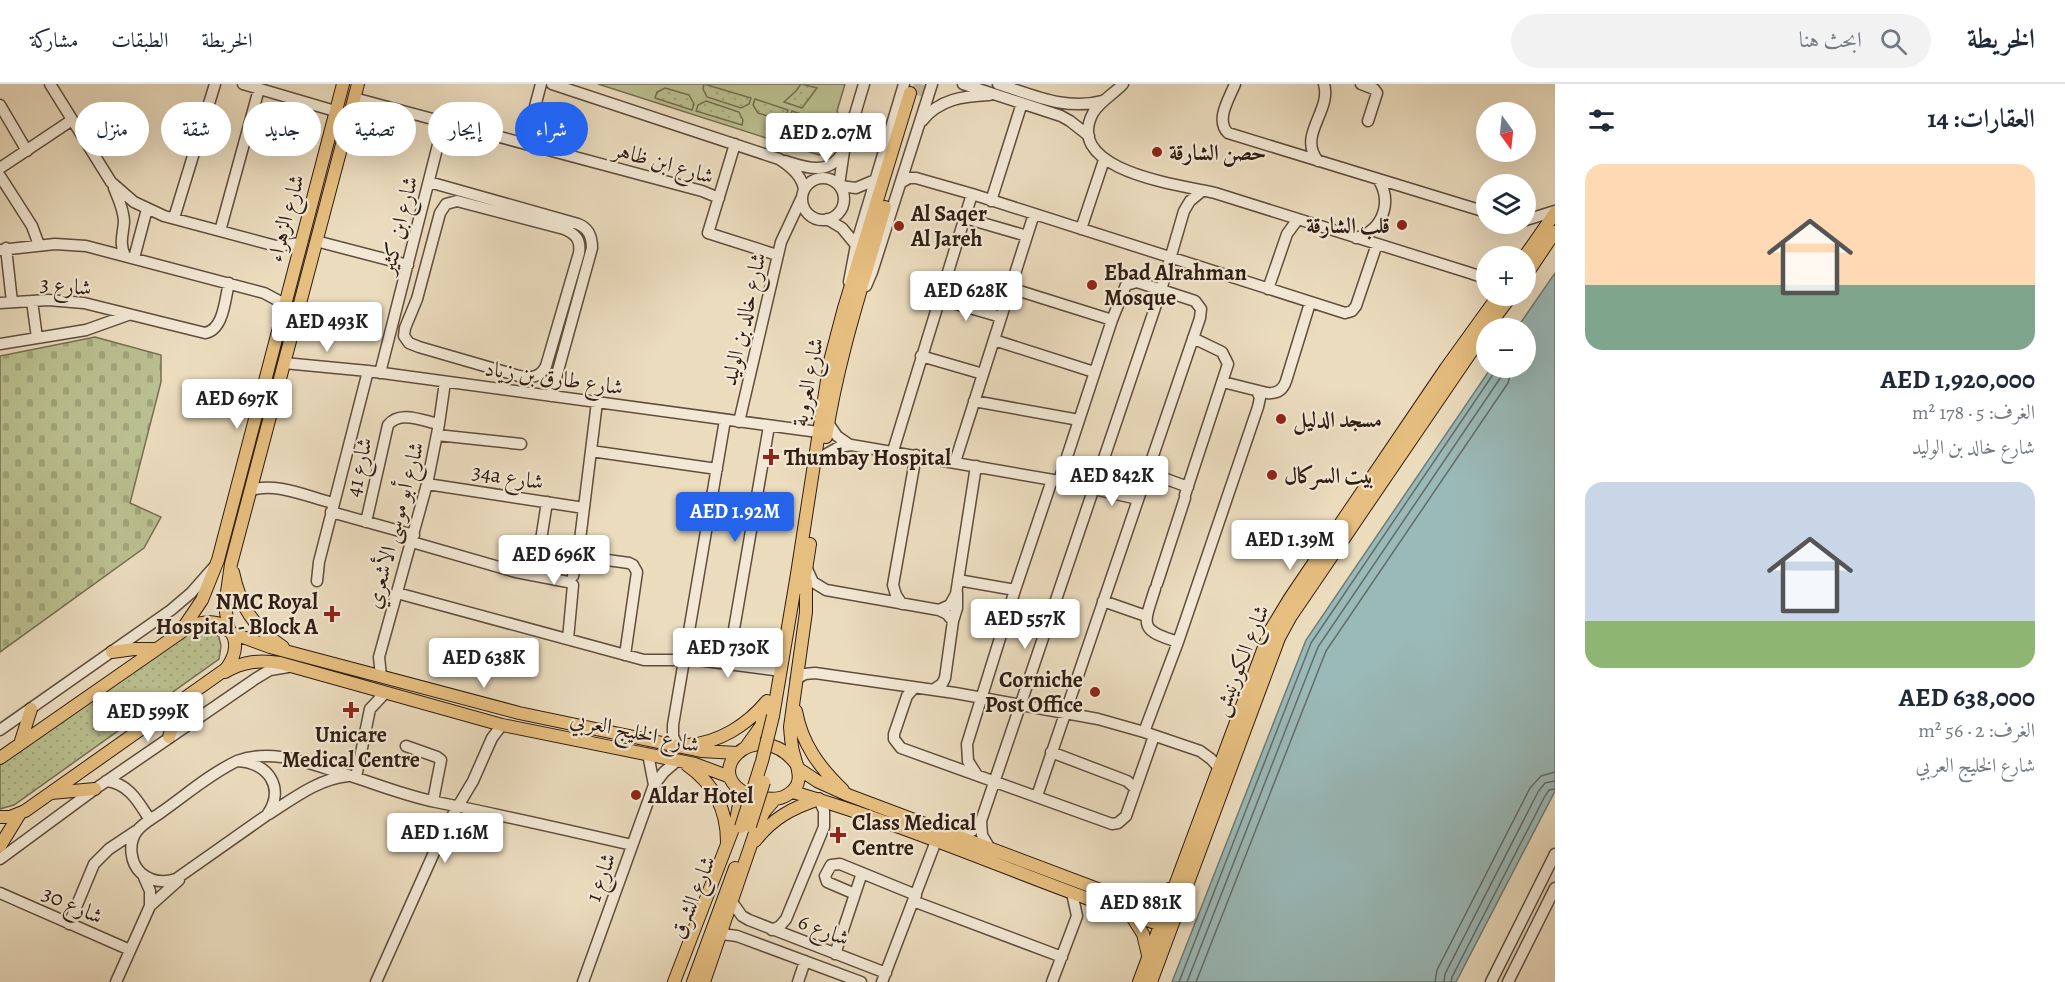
<!DOCTYPE html>
<html lang="ar">
<meta charset="utf-8">
<style>
body{margin:0;font-family:Alegreya,Amiri,serif;background:#f2f2f3;color:#1f2937;direction:rtl;height:100vh;display:flex;flex-direction:column;font-size:22px;white-space:nowrap}
*{box-sizing:border-box;margin:0}
p{font-size:20px;color:#747a83}
.icon{flex:none;width:33px;height:33px;fill:none;stroke:currentColor;stroke-width:2;stroke-linecap:round;stroke-linejoin:round}
.map{position:relative;flex:1;overflow:hidden;direction:ltr}
.side{display:flex;flex-direction:column;background:#fff;width:510px}
.side>*{flex:none}
.top-card{position:absolute;left:18px;top:18px;width:570px;height:54px;direction:rtl;display:flex;gap:12px}
.needle{width:39px;rotate:165deg}
.buttons{position:absolute;left:1476px;top:18px;display:grid;gap:12px}
.buttons a{display:grid;place-items:center;width:60px;height:60px;border-radius:50%;background:#fff;box-shadow:0 6px 24px #0002;font-size:30px}
.price{position:absolute;translate:-50% -51px;padding:0 14px;border-radius:6px;background:#fff;color:#222;font-size:20px;line-height:39px;filter:drop-shadow(0 2px 3px #0008)}
.price::after{content:'';position:absolute;left:50%;top:36px;width:18px;height:14px;margin-left:-9px;background:inherit;clip-path:polygon(0 0,100% 0,50% 100%)}
.price.on{background:#2563eb;color:#fff}
ul{padding:0;list-style:none}
li{display:grid;align-content:center;gap:12px;height:318px;padding:0 30px}
li span{display:grid;place-items:center;height:186px;border-radius:18px;color:#555}
li>.icon{margin-inline-start:auto}
span .icon{width:108px;height:108px;fill:#fffc;stroke-width:1}
li b{font-size:26px}
h2{display:flex;justify-content:space-between;align-items:center;height:72px;padding:0 30px;font-size:26px}
.tag{padding:0 21px;border-radius:27px;background:#fff;box-shadow:0 6px 24px #0002;font-size:21px;line-height:54px}
.tag.on{background:#2563eb;color:#fff}
header{display:flex;align-items:center;gap:36px;box-sizing:border-box;height:84px;padding:0 30px;background:#fff;border-bottom:2px solid #e0e1e3}
header strong{font-size:28px}
nav{display:flex;gap:33px;margin-inline-start:auto;font-size:21px}
.search{width:420px;height:54px;background:#f2f2f3;display:flex;align-items:center;gap:15px;box-sizing:border-box;padding:0 21px;border-radius:33px;color:#747a83;font-size:22px}
main{display:flex;flex:1;min-height:0}
.map>svg:first-child{display:block}
</style>
<header>
<strong>الخريطة</strong>
<div class="search"><svg class="icon" aria-label="search" viewBox="0 0 24 24"><circle cx="10" cy="10" r="6"/><path d="M15 15l6 6"/></svg>ابحث هنا</div>
<nav><a>الخريطة</a><a>الطبقات</a><a>مشاركة</a></nav>
</header>
<main>
<section class="side">
<h2>العقارات: 14<svg class="icon" aria-label="filters" viewBox="0 0 24 24"><path d="M4 7h16M4 17h16"/><circle cx="9" cy="7" r="2"/><circle cx="15" cy="17" r="2"/></svg></h2>
<ul>
<li><span style="background:linear-gradient(#ffd9b3 65%,#7fa58c 0)"><svg class="icon" aria-label="home" viewBox="0 0 24 24"><path d="M3 11l9-7 9 7M6 9v11h12V9"/></svg></span><div><b>AED 1,920,000</b><p>الغرف: 5 · 178 m²</p><p>شارع خالد بن الوليد</p></div></li>
<li><span style="background:linear-gradient(#c9d6e8 75%,#8fb573 0)"><svg class="icon" aria-label="home" viewBox="0 0 24 24"><path d="M3 11l9-7 9 7M6 9v11h12V9"/></svg></span><div><b>AED 638,000</b><p>الغرف: 2 · 56 m²</p><p>شارع الخليج العربي</p></div></li>
</ul>
</section>
<div class="map">
<svg width="1555" height="898" viewBox="0 0 1555 898">
<defs>
<pattern id="cemetery-stones" width="16" height="16" patternUnits="userSpaceOnUse" patternTransform="scale(1.5)"><rect width="16" height="16" fill="#babf8f"/><path d="M2 7V4a2 2 0 0 1 4 0v3zM10 15v-3a2 2 0 0 1 4 0v3z" fill="#a0a47a"/></pattern>
<pattern id="garden-dots" width="8" height="8" patternUnits="userSpaceOnUse" patternTransform="scale(1.5)"><rect width="8" height="8" fill="#babf8f"/><path d="M2 2h.1M6 6h.1" fill="none" stroke="#a0a47a" stroke-width="1.8" stroke-linecap="round"/></pattern>
</defs>
<rect width="100%" height="100%" fill="#ebdcbe"/>
<filter id="stains"><feTurbulence type="fractalNoise" baseFrequency=".00333" numOctaves="4"/><feColorMatrix values="0 0 0 0 .2 0 0 0 0 .09 0 0 0 0 .02 0 0 0 .5 -.17"/></filter>
<radialGradient id="worn" r=".72"><stop offset=".6" stop-color="#630" stop-opacity="0"/><stop offset="1" stop-color="#630" stop-opacity=".3"/></radialGradient>
<path fill="#babf8f" stroke="#756e50" stroke-width="1.5" d="M598 0H845L837 27 841 36C837 50 836 68 819 71Z"/>
<path fill="url(#cemetery-stones)" stroke="#756e50" stroke-width="1.5" d="M95 253 161 271V298L130 419 161 433 144 464 0 568V272Z"/>
<path fill="url(#garden-dots)" stroke="#756e50" stroke-width="1.5" d="M704 0 751 14 749 20 741 24 707 13 703 5Z
M801 0 817 4 802 24 784 18 796 7Z
M665 4 689 11 694 20 692 26 655 14 657 8Z
M755 15 788 26 786 31 778 35 758 29 753 21Z
M706 17 739 28 743 36 742 41 696 27 698 21Z
M792 27 827 39 825 44 817 48 795 41 790 32Z
M793 45 816 52 820 60 818 66 783 55 785 49Z
M192 546 213 549 219 553 221 562 219 575 14 721 0 725V681Z"/>
<path fill="#9abab9" stroke="#707b76" stroke-width="1.5" d="M1555 189V707L1456 898H1172L1306 556 1491 284H1526V244H1517Z
M95 634a12 12 0 1 1 24 0a12 12 0 1 1-24 0Z"/>
<g fill="none" stroke-linecap="round" stroke-linejoin="round">
<path stroke="#656c66" stroke-width="1.5" d="M1179 898 1311 559 1494 289 1495 284
M1187 898 1318 563 1501 293 1503 284
M1196 898 1326 567 1508 299 1512 284
M1435 898 1437 886 1530 704 1541 692 1555 688
M1444 898 1445 890 1538 708 1545 699 1555 697
M1451 898 1452 893 1545 712 1549 706 1555 705"/>
<path stroke="#c6b69c" stroke-width="12" stroke-dasharray="12 6" stroke-linecap="butt" d="M917 11 920 0"/>
<defs>
<path id="minor" d="M50 0 111 98 134 118 164 132 276 162 301 159
M243 0 335 27
M552 0 779 75C790 82 803 93 804 106
M963 0 1061 32 1070 37 1089 52
M998 0C1033 11 1066 27 1102 17
M1123 0C1114 10 1100 17 1093 29 1062 87 1181 101 1215 109L1470 189 1479 192 1486 198
M1235 0C1229 15 1215 36 1228 49L1486 128
M1361 0 1374 5 1377 9 1368 37
M354 14 702 107 719 114
M0 21 27 67
M922 37C939 15 964 12 989 11
M525 60 541 0
M735 60 708 149 777 171
M785 77C807 84 829 92 843 68
M1318 77C1297 51 1332 27 1324 0
M0 84 72 36
M0 92 32 142 39 161
M802 115a21 21 0 1 1 42 0a21 21 0 1 1-42 0Z
M429 98 578 140C589 144 592 153 592 164L551 312
M902 98 909 94H916L972 110 1345 229 1352 227 1356 222 1377 160
M839 101 844 67 864 0
M840 102 856 104 875 96
M114 104C118 114 124 126 124 138 123 151 119 159 125 172
M457 117 564 145C576 150 581 156 579 169L546 282C540 294 531 294 519 292L419 263 409 259 404 252 405 244 417 215 440 129 446 120Z
M991 117 1022 19
M174 134 215 0
M965 134 1027 152
M827 135 842 144 856 161
M1526 136 1555 127
M1081 145 1104 76
M220 147 259 5
M1356 154C1383 146 1393 118 1378 95
M316 157 408 181
M6 164 12 218
M0 166 55 160 86 162 264 209 279 217 284 223
M134 174 147 125
M849 198 856 161 904 0
M866 202 872 188 932 0
M1010 204 1112 236
M1268 205 1287 150 1298 135
M939 215 1001 233
M32 217 37 254
M0 219 48 216 84 219 205 249C224 246 225 214 229 199
M994 256 1094 288
M0 260 86 246 128 231
M921 272 983 290
M284 279 368 287 818 348
M380 289 444 37
M1223 298 1267 309C1277 310 1283 306 1286 297L1310 219
M974 317 1079 336
M739 338 781 158 802 113
M828 339 837 352 850 361
M437 351 521 360
M591 367 717 385
M893 367 972 110
M823 372 839 363 851 361 1059 397 1138 415
M955 378 1034 130
M1147 388 1188 403
M427 400 584 424
M251 406C277 398 308 413 333 419
M1185 411 1228 280 1222 268 1193 254
M331 428 414 451
M366 438 388 341C400 326 423 337 439 340
M412 458 516 488 568 498
M578 472 629 479 633 481 637 488 625 571
M537 481 547 418
M807 485 813 498 826 506 939 526 947 530 953 537
M573 492 578 472 597 318
M958 496 1015 506
M317 497 319 478 368 287
M1157 500 1185 414
M1155 505C1143 542 1139 546 1178 558
M397 509 644 576H697L774 586
M1103 517 1146 532
M902 520 896 511 893 501 916 371
M939 526 950 521 956 510 976 382
M568 555 573 501
M728 580 769 342
M381 592 379 573 427 400 439 340 445 298
M796 595 805 590 815 589 955 609 1098 635 1144 648 1200 667 1211 675 1220 685
M914 604 907 612 894 650V655L901 664 1112 740 1118 739 1126 732 1154 652
M933 606 942 600 945 594 953 537 957 524V509
M0 646 171 526 191 509 213 484
M1144 648 1178 558 1258 323 1260 314 1257 307
M406 662 437 673 441 676 433 717
M677 662 673 652V641L725 336
M1051 668 1127 697 1135 704
M648 670 654 701
M237 677C273 663 312 681 348 691 376 700 406 712 436 718 501 731 567 746 632 761
M237 677C268 678 286 704 267 731L176 795C164 799 152 798 141 789 130 779 128 759 137 747 143 739 155 733 163 727 187 710 210 690 237 677Z
M977 691 968 677 967 660 1015 506 1052 396
M356 693 370 625 385 609
M106 697C129 699 139 719 150 736
M1037 712 1200 234 1201 225 1195 217 1137 198 1126 201 1112 236 1059 397
M269 730C294 714 318 695 348 692
M960 752 972 747 981 737
M989 763 982 751 981 737 1161 206 1184 127 1190 117 1202 107
M0 775 95 705 255 595 270 586 288 583
M0 809 130 866
M855 810 827 798 825 792 831 781 840 780 916 811
M913 817 1062 873
M732 818 742 832 749 836 886 889
M150 822 179 796
M69 840 94 780 109 765 136 747
M772 846 780 842 786 835 824 743V727L819 715
M722 850 737 852 861 898
M835 870 862 789
M116 898 150 822V807L143 791
M376 898 445 744 473 697 492 654 502 641
M583 898 654 701 664 688 678 676
M798 898 805 877
M882 898 936 757
M1052 898 1077 832 1072 809
M1491 898 1555 770
M1508 898 1555 804"/>
<path id="major" d="M1525 172 1555 129
M1526 191 1555 148
M1487 244 1511 212
M826 353C838 274 863 200 885 123
M233 488C240 522 253 543 283 563
M803 505 810 460
M183 544 202 516 218 476 343 0
M229 547 225 522 231 480 358 0
M232 549 270 563 519 629 701 667 737 669
M112 568 134 565H157
M225 588C243 577 260 576 280 579L502 641 695 680 730 693
M796 627C802 660 819 683 843 706
M773 632 797 490 830 277 844 224 910 9
M169 653 180 618
M20 660 31 625
M688 661C719 659 747 641 767 617
M746 663 761 642 768 619
M0 674 187 544C223 526 250 553 226 585L25 727 10 733H0
M687 681C713 699 727 725 727 758
M797 681C757 627 692 694 756 713 766 715 778 717 787 711 805 701 798 686 794 671 791 662 791 653 790 643L806 528V498
M799 685 817 697 848 711 1127 816 1171 831
M793 708C920 745 1041 801 1167 843
M51 709 95 705
M755 757C773 734 792 724 819 715
M0 762 19 731
M1135 817 1149 814 1174 803
M1131 831 1143 850 1148 871
M674 898 736 737 739 720 736 703
M693 898 735 784
M704 898 757 743 764 728 775 715
M1139 898 1270 547 1290 514 1446 284 1498 212
M1151 898 1279 554 1291 532 1486 246"/>
</defs>
<use href="#minor" stroke="#5f4d3d" stroke-width="13"/>
<use href="#major" stroke="#301d12" stroke-width="14"/>
<use href="#minor" stroke="#f2e8d5" stroke-width="10"/>
<use href="#major" stroke="#e6be7f" stroke-width="12"/>
<defs>
<path id="major-bridge" d="M750 742 764 698
M741 743 762 677 773 632"/>
</defs>
<use href="#major-bridge" stroke="#301d12" stroke-width="14" stroke-linecap="butt"/>
<use href="#major-bridge" stroke="#e6be7f" stroke-width="12"/>
</g>
<g fill="#8f2418" stroke="#f2e8d5" stroke-width="2">
<circle cx="1157" cy="68" r="6"/>
<circle cx="1402" cy="141" r="6"/>
<circle cx="899" cy="142" r="6"/>
<circle cx="1092" cy="201" r="6"/>
<circle cx="1281" cy="335" r="6"/>
<path d="M768 364h6v6h6v6h-6v6h-6v-6h-6v-6h6z"/>
<circle cx="1272" cy="391" r="6"/>
<path d="M329 521h6v6h6v6h-6v6h-6v-6h-6v-6h6z"/>
<circle cx="1095" cy="608" r="6"/>
<path d="M348 617h6v6h6v6h-6v6h-6v-6h-6v-6h6z"/>
<circle cx="636" cy="711" r="6"/>
<path d="M835 742h6v6h6v6h-6v6h-6v-6h-6v-6h6z"/>
</g>
<g text-anchor="middle" stroke-width="4.5" stroke-linejoin="round" paint-order="stroke">
<g font-size="22" font-weight="bold" fill="#301d12" stroke="#f2e8d5" text-anchor="start">
<text x="1169" y="76">حصن الشارقة</text>
<text x="911" y="137">Al Saqer<tspan x="911" dy="25">Al Jareh</tspan></text>
<text x="1390" y="149" text-anchor="end">قلب الشارقة</text>
<text x="1104" y="196">Ebad Alrahman<tspan x="1104" dy="25">Mosque</tspan></text>
<text x="1293" y="343">مسجد الدليل</text>
<text x="784" y="381">Thumbay Hospital</text>
<text x="1284" y="399">بيت السركال</text>
<text x="318" y="525" text-anchor="end">NMC Royal<tspan x="318" dy="25">Hospital - Block A</tspan></text>
<text x="1083" y="603" text-anchor="end">Corniche<tspan x="1083" dy="25">Post Office</tspan></text>
<text x="351" y="658" text-anchor="middle">Unicare<tspan x="351" dy="25">Medical Centre</tspan></text>
<text x="648" y="719">Aldar Hotel</text>
<text x="852" y="746">Class Medical<tspan x="852" dy="25">Centre</tspan></text>
</g>
<g font-size="22" fill="#301d12" stroke="#f2e8d5">
<text transform="translate(664 78) rotate(16)" y="8">شارع ابن ظاهر</text>
<text transform="translate(285 134) rotate(-75)" y="8">شارع الزهراء</text>
<text transform="translate(398 141) rotate(-76)" y="8">شارع ابن كثير</text>
<text transform="translate(66 201) rotate(5)" y="8">شارع 3</text>
<text transform="translate(743 235) rotate(-77)" y="8">شارع خالد بن الوليد</text>
<text transform="translate(554 293) rotate(8)" y="8">شارع طارق بن زياد</text>
<text transform="translate(807 298) rotate(-79)" y="8">شارع العروبة</text>
<text transform="translate(358 383) rotate(-78)" y="8">شارع 41</text>
<text transform="translate(508 392) rotate(9)" y="8">34a شارع</text>
<text transform="translate(394 441) rotate(-75)" y="8">شارع أبو موسى الأشعري</text>
<text transform="translate(1240 576) rotate(-68)" y="8">شارع الكورنيش</text>
<text transform="translate(635 647) rotate(12)" y="8">شارع الخليج العربي</text>
<text transform="translate(600 793) rotate(-70)" y="8">شارع 1</text>
<text transform="translate(692 813) rotate(-68)" y="8">شارع الشرق</text>
<text transform="translate(73 820) rotate(24)" y="8">شارع 30</text>
<text transform="translate(824 845) rotate(21)" y="8">شارع 6</text>
</g>
</g>
<rect width="100%" height="100%" filter="url(#stains)"/>
<rect width="100%" height="100%" fill="url(#worn)"/>
</svg>
<div class="buttons">
<a><svg class="needle" viewBox="-14 -14 28 28"><path d="M0-13l5 13h-10z" fill="#e53935"/><path d="M0 13l5-13h-10z" fill="#747a83"/></svg></a>
<a><svg class="icon" aria-label="layers" viewBox="0 0 24 24"><path d="M12 4l9 5-9 5-9-5zM3 14l9 5 9-5"/></svg></a>
<a>+</a>
<a>−</a>
</div>
<b class="price" style="left:826px;top:80px">AED 2.07M</b>
<b class="price" style="left:966px;top:238px">AED 628K</b>
<b class="price" style="left:327px;top:269px">AED 493K</b>
<b class="price" style="left:237px;top:346px">AED 697K</b>
<b class="price" style="left:1112px;top:423px">AED 842K</b>
<b class="price on" style="left:735px;top:459px">AED 1.92M</b>
<b class="price" style="left:1290px;top:487px">AED 1.39M</b>
<b class="price" style="left:554px;top:502px">AED 696K</b>
<b class="price" style="left:1025px;top:566px">AED 557K</b>
<b class="price" style="left:728px;top:595px">AED 730K</b>
<b class="price" style="left:484px;top:605px">AED 638K</b>
<b class="price" style="left:148px;top:659px">AED 599K</b>
<b class="price" style="left:445px;top:780px">AED 1.16M</b>
<b class="price" style="left:1141px;top:850px">AED 881K</b>
<div class="top-card">
<a class="tag on">شراء</a>
<a class="tag">إيجار</a>
<a class="tag">تصفية</a>
<a class="tag">جديد</a>
<a class="tag">شقة</a>
<a class="tag">منزل</a>
</div>
</div>
</main>
